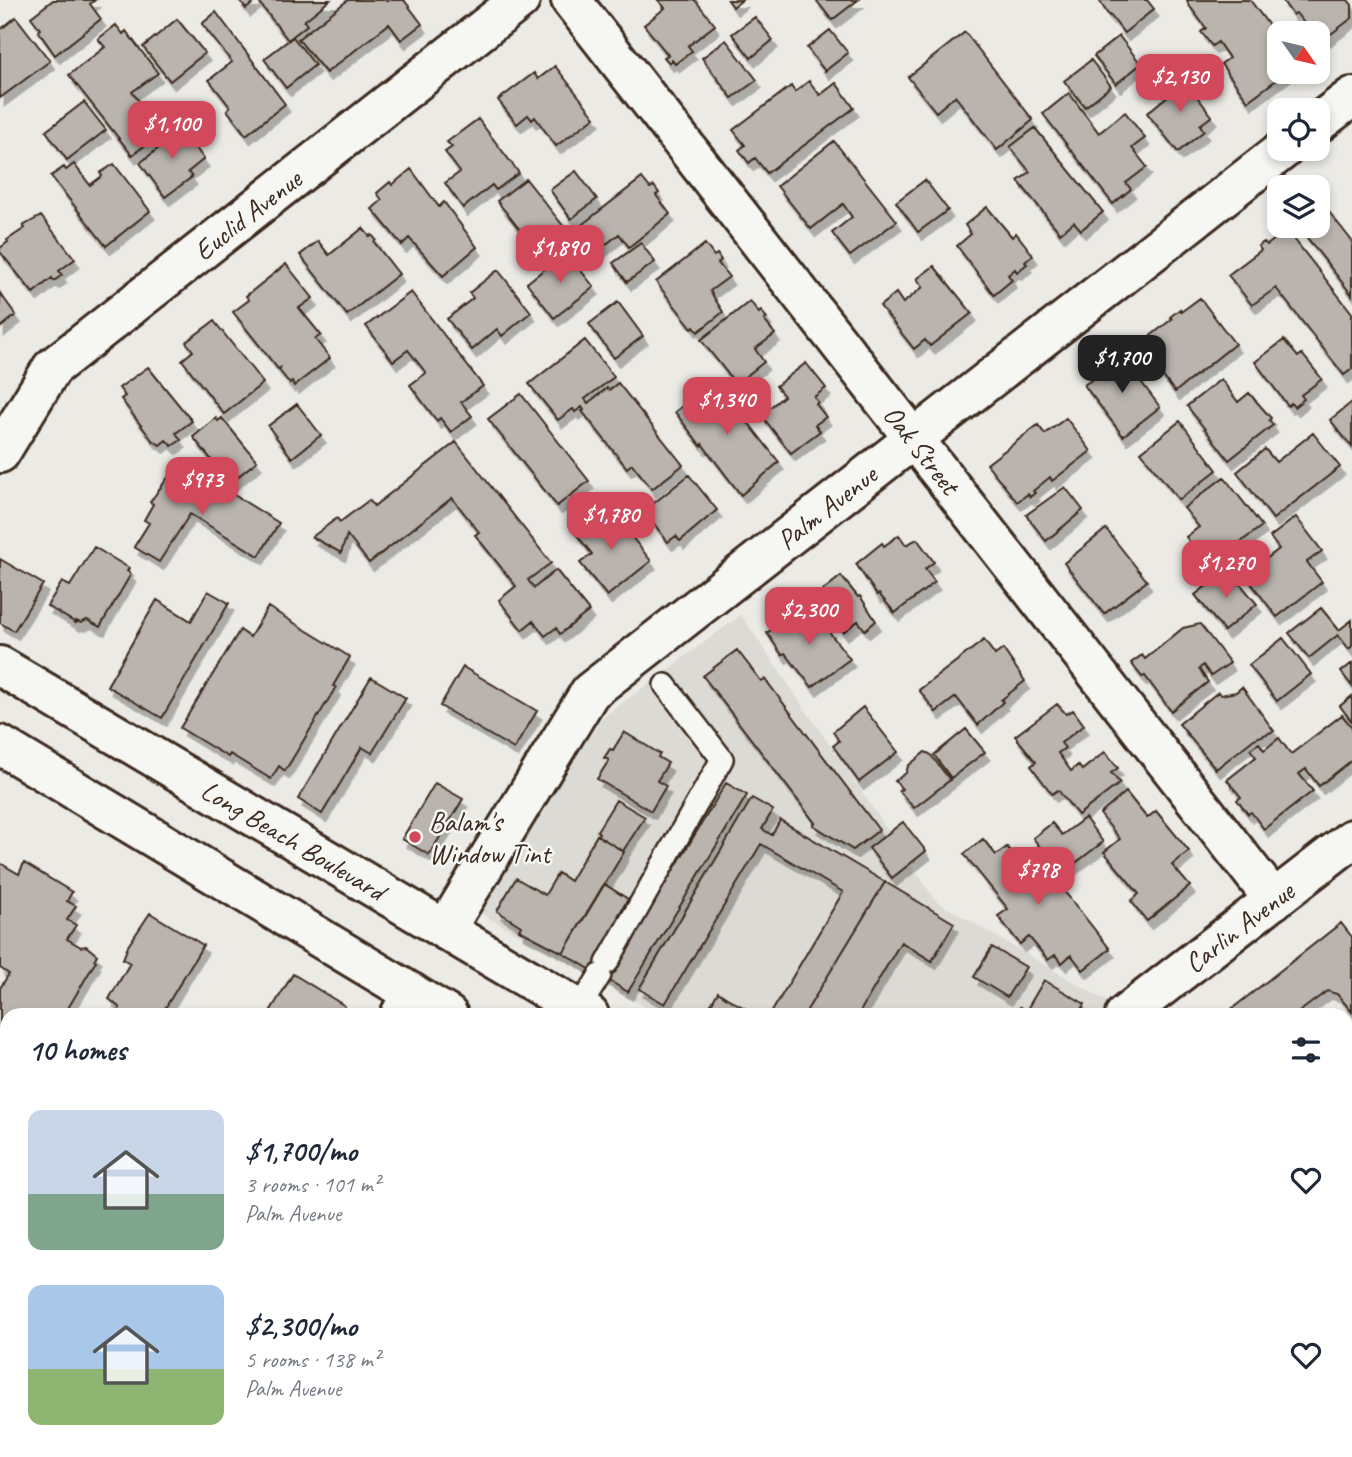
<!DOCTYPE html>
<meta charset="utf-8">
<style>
body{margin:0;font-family:Caveat,sans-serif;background:#f2f2f3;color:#1f2937;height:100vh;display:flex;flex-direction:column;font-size:26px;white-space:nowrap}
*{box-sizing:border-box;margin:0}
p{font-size:23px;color:#747a83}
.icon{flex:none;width:38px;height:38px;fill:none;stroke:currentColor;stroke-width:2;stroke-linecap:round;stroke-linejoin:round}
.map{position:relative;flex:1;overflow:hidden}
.side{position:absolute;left:0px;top:1008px;width:1353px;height:450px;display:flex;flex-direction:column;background:#fff;border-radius:21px 21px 0 0;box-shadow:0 4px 10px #0003}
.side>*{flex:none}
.needle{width:46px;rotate:124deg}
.fabs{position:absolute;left:1267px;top:21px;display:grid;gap:14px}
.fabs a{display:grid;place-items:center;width:63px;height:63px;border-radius:14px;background:#fff;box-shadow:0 4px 10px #0003;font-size:35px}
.price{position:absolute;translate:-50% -60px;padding:0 16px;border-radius:14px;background:#d1495b;color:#fff;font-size:23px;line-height:46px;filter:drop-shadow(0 2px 4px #0008)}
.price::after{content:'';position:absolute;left:50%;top:42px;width:21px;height:16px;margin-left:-10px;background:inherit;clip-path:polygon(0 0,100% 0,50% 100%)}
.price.current{background:#222;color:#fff}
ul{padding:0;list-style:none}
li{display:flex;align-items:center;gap:21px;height:175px;padding:0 28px}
li span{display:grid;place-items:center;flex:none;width:196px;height:140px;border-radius:14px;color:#555}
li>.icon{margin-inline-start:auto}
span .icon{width:84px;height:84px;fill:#fffc;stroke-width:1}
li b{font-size:30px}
h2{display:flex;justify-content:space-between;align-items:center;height:84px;padding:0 28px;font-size:30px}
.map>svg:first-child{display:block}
</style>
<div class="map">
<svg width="1352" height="1457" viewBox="0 0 1352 1457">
<defs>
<filter id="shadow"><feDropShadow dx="4.5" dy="8" stdDeviation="0" flood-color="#0004"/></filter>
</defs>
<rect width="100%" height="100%" fill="#ebeae5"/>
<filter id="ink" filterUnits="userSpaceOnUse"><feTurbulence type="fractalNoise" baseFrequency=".0143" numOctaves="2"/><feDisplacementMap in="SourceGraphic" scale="14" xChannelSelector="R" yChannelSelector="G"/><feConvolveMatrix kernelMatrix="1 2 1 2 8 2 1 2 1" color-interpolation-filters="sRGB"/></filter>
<g filter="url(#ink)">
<path fill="#dcdad4" d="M741 615 936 901 1130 1015H660L477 911 602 718Z
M1346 1142 1352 1146V1457H889L892 1451H1346Z
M49 1451H835L831 1457H40Z"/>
<path fill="#bab4ae" stroke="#3b2a1e" stroke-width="2" filter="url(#shadow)" d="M53 0H95L90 4 101 19 55 55 38 31 40 29 31 17Z
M239 0H330L304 21 307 25 288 40 257 0 246 9Z
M348 0H404L422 24 401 40 389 24 326 73 298 39Z
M658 0H695L715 25 688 46 692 51 675 64 672 60 669 63 664 57 668 55 644 25 665 8Z
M728 0H742L733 7Z
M816 0H858L832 20Z
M1099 0H1147L1154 9 1124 33 1110 15 1109 16Z
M1187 0H1250L1279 39V72H1287L1248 101 1221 64 1229 58 1218 42 1212 46 1201 32 1206 28 1188 4Z
M1282 0H1348L1352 5V18L1319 43 1318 33H1312L1296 13 1293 15Z
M216 12 285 104 246 135 227 110 230 107 209 80 232 62 202 24Z
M16 17 50 61 0 98V30Z
M755 17 773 40 751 58 732 34Z
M177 19 205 53 170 81 143 47Z
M116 25 123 34 126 31 158 73 132 92 163 132 132 155 69 75 105 47 98 39Z
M830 30 848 53 825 71 807 48Z
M965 32 1033 120 997 150 955 96 936 112 908 77Z
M1119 36 1141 64 1116 84 1094 56Z
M293 37 315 65 286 88 264 59Z
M726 40 757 80 732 98 702 58Z
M1091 60 1111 86 1085 107 1064 81Z
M555 66 595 117 556 146 535 117 532 120 528 115 517 124 498 100 534 73 538 79Z
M1178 72 1212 116 1200 125 1204 131 1178 152 1147 113 1170 94 1163 85Z
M809 81 820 95 836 83 854 108 767 173 755 158 749 163 739 150 745 145 733 130 791 86 795 92Z
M1069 93 1099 133 1125 112 1145 138 1132 148 1147 167 1126 183 1131 189 1113 204 1043 114Z
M84 102 106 130 67 160 46 131Z
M478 119 519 173 496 190 492 185 463 208 445 183 460 172 445 152 452 147 447 142Z
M169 124 170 126 172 124 176 130 180 127 204 159 188 172 192 177 165 197 140 163 165 143 159 135Z
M1035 128 1103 212 1081 230 1074 222 1060 233 1018 181 1030 172 1010 147Z
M834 141 897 221 850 256 832 233 852 217 843 204 811 229 777 186Z
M74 164 90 185 102 176 100 173 114 164 150 211 106 246 51 176 64 167 66 170Z
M411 169 439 207 444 202 477 247 443 276 409 238 402 245 372 209 382 200 377 193 390 182 392 185Z
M576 171 597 199 571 219 550 190Z
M642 178 650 188 654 186 659 193 656 195 670 214 629 247 619 234 598 251 579 227Z
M526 179 568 232 540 255 497 201Z
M925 180 948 210 918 232 896 202Z
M1322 203 1352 241V295L1298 226H1318V206Z
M987 207 1012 237 1016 233 1033 255 1025 262 1027 264 1017 272 1015 269 1008 275 1012 280 994 295 957 246 971 234 965 225Z
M41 216 75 259 59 271 62 275 54 281 52 278 33 293 0 252V248L8 242 7 240 25 228 23 226Z
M363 228 370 237 372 235 376 240 374 242 399 274 347 315 300 255 318 241 329 255Z
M1287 230 1352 313V369L1344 375 1276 288 1252 305 1228 275 1261 250 1258 246 1264 242 1267 245Z
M641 243 655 262 627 282 613 263Z
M705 244 714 256 717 254 721 260 718 263 729 277 710 291 723 312 698 332 694 326 692 328 656 282Z
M566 252 594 287 554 318 527 283Z
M286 264 313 298 299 308 321 335 315 339 330 358 294 386 292 382 290 384 279 370 280 368 278 369 233 312 249 300 246 296Z
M934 266 972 313 930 346 925 340 914 349 880 306 896 293 903 303 923 287 917 279Z
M498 270 531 312 502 336 497 329 472 350 447 319 473 298 469 293Z
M411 292 483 386 461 402 472 416 451 432 440 418 437 421 410 385 426 373 408 350 393 361 366 326Z
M0 293 16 315 0 328Z
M1200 298 1235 344 1175 392 1139 345 1172 319 1170 317 1180 309 1181 312Z
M750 301 759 313 761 311 767 318 764 320 775 334 755 349 764 362 736 384 701 340Z
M618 302 643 336 614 358 589 324Z
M214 321 263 383 224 414 182 360 193 351 186 342Z
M585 340 614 377 585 399 588 403 607 388 609 390 618 383 683 465 652 489 632 464 627 468 582 411 584 410 582 407 575 412 573 409 558 420 529 384Z
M1284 340 1298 357 1302 354 1322 379 1301 395 1304 399 1294 407 1291 403 1288 406 1255 362Z
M1121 355 1160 407 1123 436 1084 385 1097 376 1093 371 1102 363 1105 367Z
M806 363 826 388 814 397 818 402 816 404 826 417 815 425 820 431 791 453 761 415 784 396 776 386Z
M148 367 192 421 176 433 181 440 172 446 166 440 160 445 152 440 121 399 125 396 119 388Z
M1221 379 1238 402 1249 393 1271 418 1269 420 1273 425 1229 460 1187 406Z
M715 380 779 462 741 495 702 444 701 446 675 412Z
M521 394 589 481 557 506 488 419Z
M1352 402V447L1330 420Z
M297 404 321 435 292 458 268 426Z
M216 418 218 421 222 418 257 461 230 483 193 437Z
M1066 418 1091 451 1052 481 1050 477 1033 491 1035 493 1030 497 1028 494 1017 502 987 464 1038 425 1045 434Z
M1180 421 1217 470 1179 500 1141 452Z
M1313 433 1340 467 1273 519 1237 472 1265 449 1276 462Z
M456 442 551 563 528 580 534 588 556 570 589 611 560 634 556 628 545 636 533 621 522 630 499 600 516 586 475 535 479 532 452 498 369 563 347 535 341 553 312 537 337 518 340 522 369 500 374 506Z
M172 472 208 494 215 483 279 523 259 556 190 514 159 562 134 547 149 523 144 520 153 504 150 502Z
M689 475 717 510 680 541 676 536 668 542 644 511Z
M1224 477 1262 526 1222 556 1218 550 1205 561 1186 537 1199 527 1184 508Z
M1065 487 1083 510 1046 541 1026 515Z
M608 507 651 561 607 596 580 563 592 554 575 533Z
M1296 517 1322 551 1307 562 1322 582 1277 617 1245 575 1279 549 1270 537Z
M1106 529 1147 581 1104 614 1064 563Z
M899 535 906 545 917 539 934 562 925 569 935 582 895 613 879 594 877 595 856 564 882 543 884 546Z
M94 547 129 568 127 571 131 574 100 627 87 620 81 623 76 621V623L47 606 62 582 70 586Z
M0 559 43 584 14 631 0 623Z
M1228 569 1257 604 1224 631 1195 595Z
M841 576 858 597 860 596 876 621 865 630 858 621 843 632 816 596Z
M208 591 229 603 162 718 107 686 157 600 191 621Z
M268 607 350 657 333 686 336 687 285 771 279 766 271 779 230 754 228 757 180 728 240 630 250 637Z
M1321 608 1339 630 1352 620V646L1349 649 1338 635 1309 658 1289 633Z
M813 611 850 659 812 687 785 653 782 655 767 633 791 614 797 622Z
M1200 624 1230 663 1211 676 1203 665 1199 669 1208 682 1171 711 1145 676 1142 677 1131 663 1142 655 1145 659 1183 628Z
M1283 638 1311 674 1277 701 1249 665Z
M984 640 995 655 1003 649 1025 681 1001 700 1003 702 978 725 956 697 936 712 919 690Z
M737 650 761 681 765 679 879 830 853 850 813 825 815 823 703 676Z
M1352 663V686L1341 672Z
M463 667 537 711 514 749 440 706Z
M371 677 406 698 372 753 362 747 322 814 298 799Z
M1242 687 1274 731 1254 739 1216 769 1179 724 1218 692 1221 695 1236 692Z
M1352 696V722L1340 706Z
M1057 704 1066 714 1073 710 1084 725 1061 743 1065 748 1058 753 1071 771 1078 765 1082 770 1105 752 1118 768 1111 773 1120 783 1078 815 1058 790 1052 794 1031 766 1036 762 1015 736Z
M863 707 898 752 859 782 833 746 839 741 833 732Z
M1342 715 1352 727V760L1319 786 1306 769 1299 774 1313 791 1264 829 1251 812 1248 814 1237 800 1241 797 1227 780 1256 757 1250 749 1259 743 1264 750 1279 738 1291 754Z
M966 729 985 752 951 778 934 755Z
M624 732 660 754 658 757 668 763 657 781 666 786 651 811 597 779 609 760 604 758 610 749 613 750Z
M925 752 930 754 950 780 914 808 899 791 902 789 895 781 906 773 908 766Z
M435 783 463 799 429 855 402 839Z
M726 783 747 795 628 992 563 953 604 884 628 899 618 916 622 918 615 967Z
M1126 792 1147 818 1156 811 1189 851 1172 865 1190 886 1147 921 1131 901 1139 894 1104 852 1120 839 1100 814Z
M752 798 773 810 762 829 772 835 780 820 885 882 804 1015H770L843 892 761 844 665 1004 639 989Z
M616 800 645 817 623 851 597 835 599 833 597 831Z
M1085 818 1103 842 1061 874 1033 838 1052 823 1062 835Z
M903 822 926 851 892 878 869 848Z
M597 835 624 852 563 953 519 930 521 926 497 911 516 878 545 895 558 873 570 881Z
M983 839 996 855 1007 847 1027 873 1041 862 1110 949 1083 970 1071 955 1062 963 1055 955 1048 960 1029 937 1020 944 998 916 1008 909 964 854Z
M0 863 19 874 24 863 72 892 67 901 76 906 67 920 76 925 67 939 81 947 86 946 97 955 94 960 96 961 64 1015H7V1068L0 1064V988L9 974 0 968Z
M885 882 954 923 932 961 901 942 858 1015H804Z
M150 913 203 945 161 1015H115L120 1008 109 999 130 963 123 959 128 946Z
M1341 923 1352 937V1012L1337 994 1327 991 1295 1015H1224Z
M992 947 1026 967 1007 997 974 977Z
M293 974 345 1006V1015H268Z
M1044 980 1085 1004 1079 1015H1016L1020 1007 1026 1011Z
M718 992 727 998 757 1015H705Z
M938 1008 951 1015H934Z
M1346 1089 1352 1093V1150L1346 1147Z
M0 1190 7 1198V1235L0 1241Z
M7 1284V1319L0 1310V1289Z
M1352 1330 1351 1389 1352 1425 1346 1422V1340Z
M381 1451H472L477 1457H386Z
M541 1451H604L608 1457H533Z
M711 1451H778L774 1457H722Z
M1002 1451H1089L1085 1457H1012Z"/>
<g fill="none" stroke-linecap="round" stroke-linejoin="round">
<defs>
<path id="lane" d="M607 963 722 759 665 685
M579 1009 600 975
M144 1457 152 1451
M1147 1457 1151 1451"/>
<g id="street">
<path id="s1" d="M571 0 1274 900"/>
<path d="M1318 123 1352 97"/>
<path id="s2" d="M0 453 52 368 520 0"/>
<path id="s3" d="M445 930 590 692 1284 149"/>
<path d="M400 1015 412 993"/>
<path id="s4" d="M1125 1015 1352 839"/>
<path d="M0 1445 7 1440"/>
<path d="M863 1457 866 1451"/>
</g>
<g id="primary">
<path id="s5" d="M0 666 589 1015"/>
<path d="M0 745 448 1015"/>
<path d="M1176 1451 1186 1457"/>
<path d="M1320 1451 1330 1457"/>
</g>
</defs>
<use href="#lane" stroke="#3b2a1e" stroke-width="26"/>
<use href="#street" stroke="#3b2a1e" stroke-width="44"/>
<use href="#primary" stroke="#3b2a1e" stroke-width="44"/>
<use href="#lane" stroke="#f6f6f2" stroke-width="21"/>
<use href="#street" stroke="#f6f6f2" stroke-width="38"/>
<use href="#primary" stroke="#f6f6f2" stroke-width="38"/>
</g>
</g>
<circle fill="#d1495b" stroke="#f6f6f2" stroke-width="2.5" cx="415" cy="837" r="7"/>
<g text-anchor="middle" stroke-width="5" stroke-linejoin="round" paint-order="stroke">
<g font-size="28" fill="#3b2a1e" stroke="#f6f6f2">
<text dy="10" stroke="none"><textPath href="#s2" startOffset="348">Euclid Avenue</textPath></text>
<text dy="10" stroke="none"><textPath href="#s1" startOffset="570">Oak Street</textPath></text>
<text dy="10" stroke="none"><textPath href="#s3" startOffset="579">Palm Avenue</textPath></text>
<text dy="10" stroke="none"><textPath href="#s5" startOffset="341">Long Beach Boulevard</textPath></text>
<text dy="10" stroke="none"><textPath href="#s4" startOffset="144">Carlin Avenue</textPath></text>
</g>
<g font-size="28" fill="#3b2a1e" stroke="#f6f6f2" text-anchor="start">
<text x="429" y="831">Balam's<tspan x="429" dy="32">Window Tint</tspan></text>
</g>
</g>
</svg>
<div class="fabs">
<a><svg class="needle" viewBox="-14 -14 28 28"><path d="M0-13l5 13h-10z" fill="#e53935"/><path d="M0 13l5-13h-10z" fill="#747a83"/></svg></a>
<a><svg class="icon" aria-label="locate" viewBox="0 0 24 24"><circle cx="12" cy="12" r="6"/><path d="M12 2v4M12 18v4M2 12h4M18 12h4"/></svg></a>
<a><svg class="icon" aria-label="layers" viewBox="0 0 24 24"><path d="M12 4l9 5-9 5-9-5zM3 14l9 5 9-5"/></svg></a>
</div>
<b class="price" style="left:1180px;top:114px">$2,130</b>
<b class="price" style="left:172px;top:161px">$1,100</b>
<b class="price" style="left:560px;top:285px">$1,890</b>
<b class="price current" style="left:1122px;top:395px">$1,700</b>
<b class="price" style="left:727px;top:437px">$1,340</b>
<b class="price" style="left:202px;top:517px">$973</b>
<b class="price" style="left:611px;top:552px">$1,780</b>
<b class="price" style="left:1226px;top:600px">$1,270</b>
<b class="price" style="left:809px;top:647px">$2,300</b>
<b class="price" style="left:1038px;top:907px">$798</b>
<section class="side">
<h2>10 homes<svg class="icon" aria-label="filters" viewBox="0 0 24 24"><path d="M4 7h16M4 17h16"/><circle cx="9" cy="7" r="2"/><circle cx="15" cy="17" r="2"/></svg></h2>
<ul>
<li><span style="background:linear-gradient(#c9d6e8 60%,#7fa58c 0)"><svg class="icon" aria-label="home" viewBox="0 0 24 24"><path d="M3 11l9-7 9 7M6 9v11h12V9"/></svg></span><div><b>$1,700/mo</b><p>3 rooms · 101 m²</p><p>Palm Avenue</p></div><svg class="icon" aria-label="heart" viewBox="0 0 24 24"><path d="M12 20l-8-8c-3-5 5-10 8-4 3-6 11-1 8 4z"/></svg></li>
<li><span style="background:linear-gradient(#a9c7e8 60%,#8fb573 0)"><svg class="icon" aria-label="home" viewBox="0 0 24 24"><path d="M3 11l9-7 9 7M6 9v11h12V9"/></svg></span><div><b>$2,300/mo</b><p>5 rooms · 138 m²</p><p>Palm Avenue</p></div><svg class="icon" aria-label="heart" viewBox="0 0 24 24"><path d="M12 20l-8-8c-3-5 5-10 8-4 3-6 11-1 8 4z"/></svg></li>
</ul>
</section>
</div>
